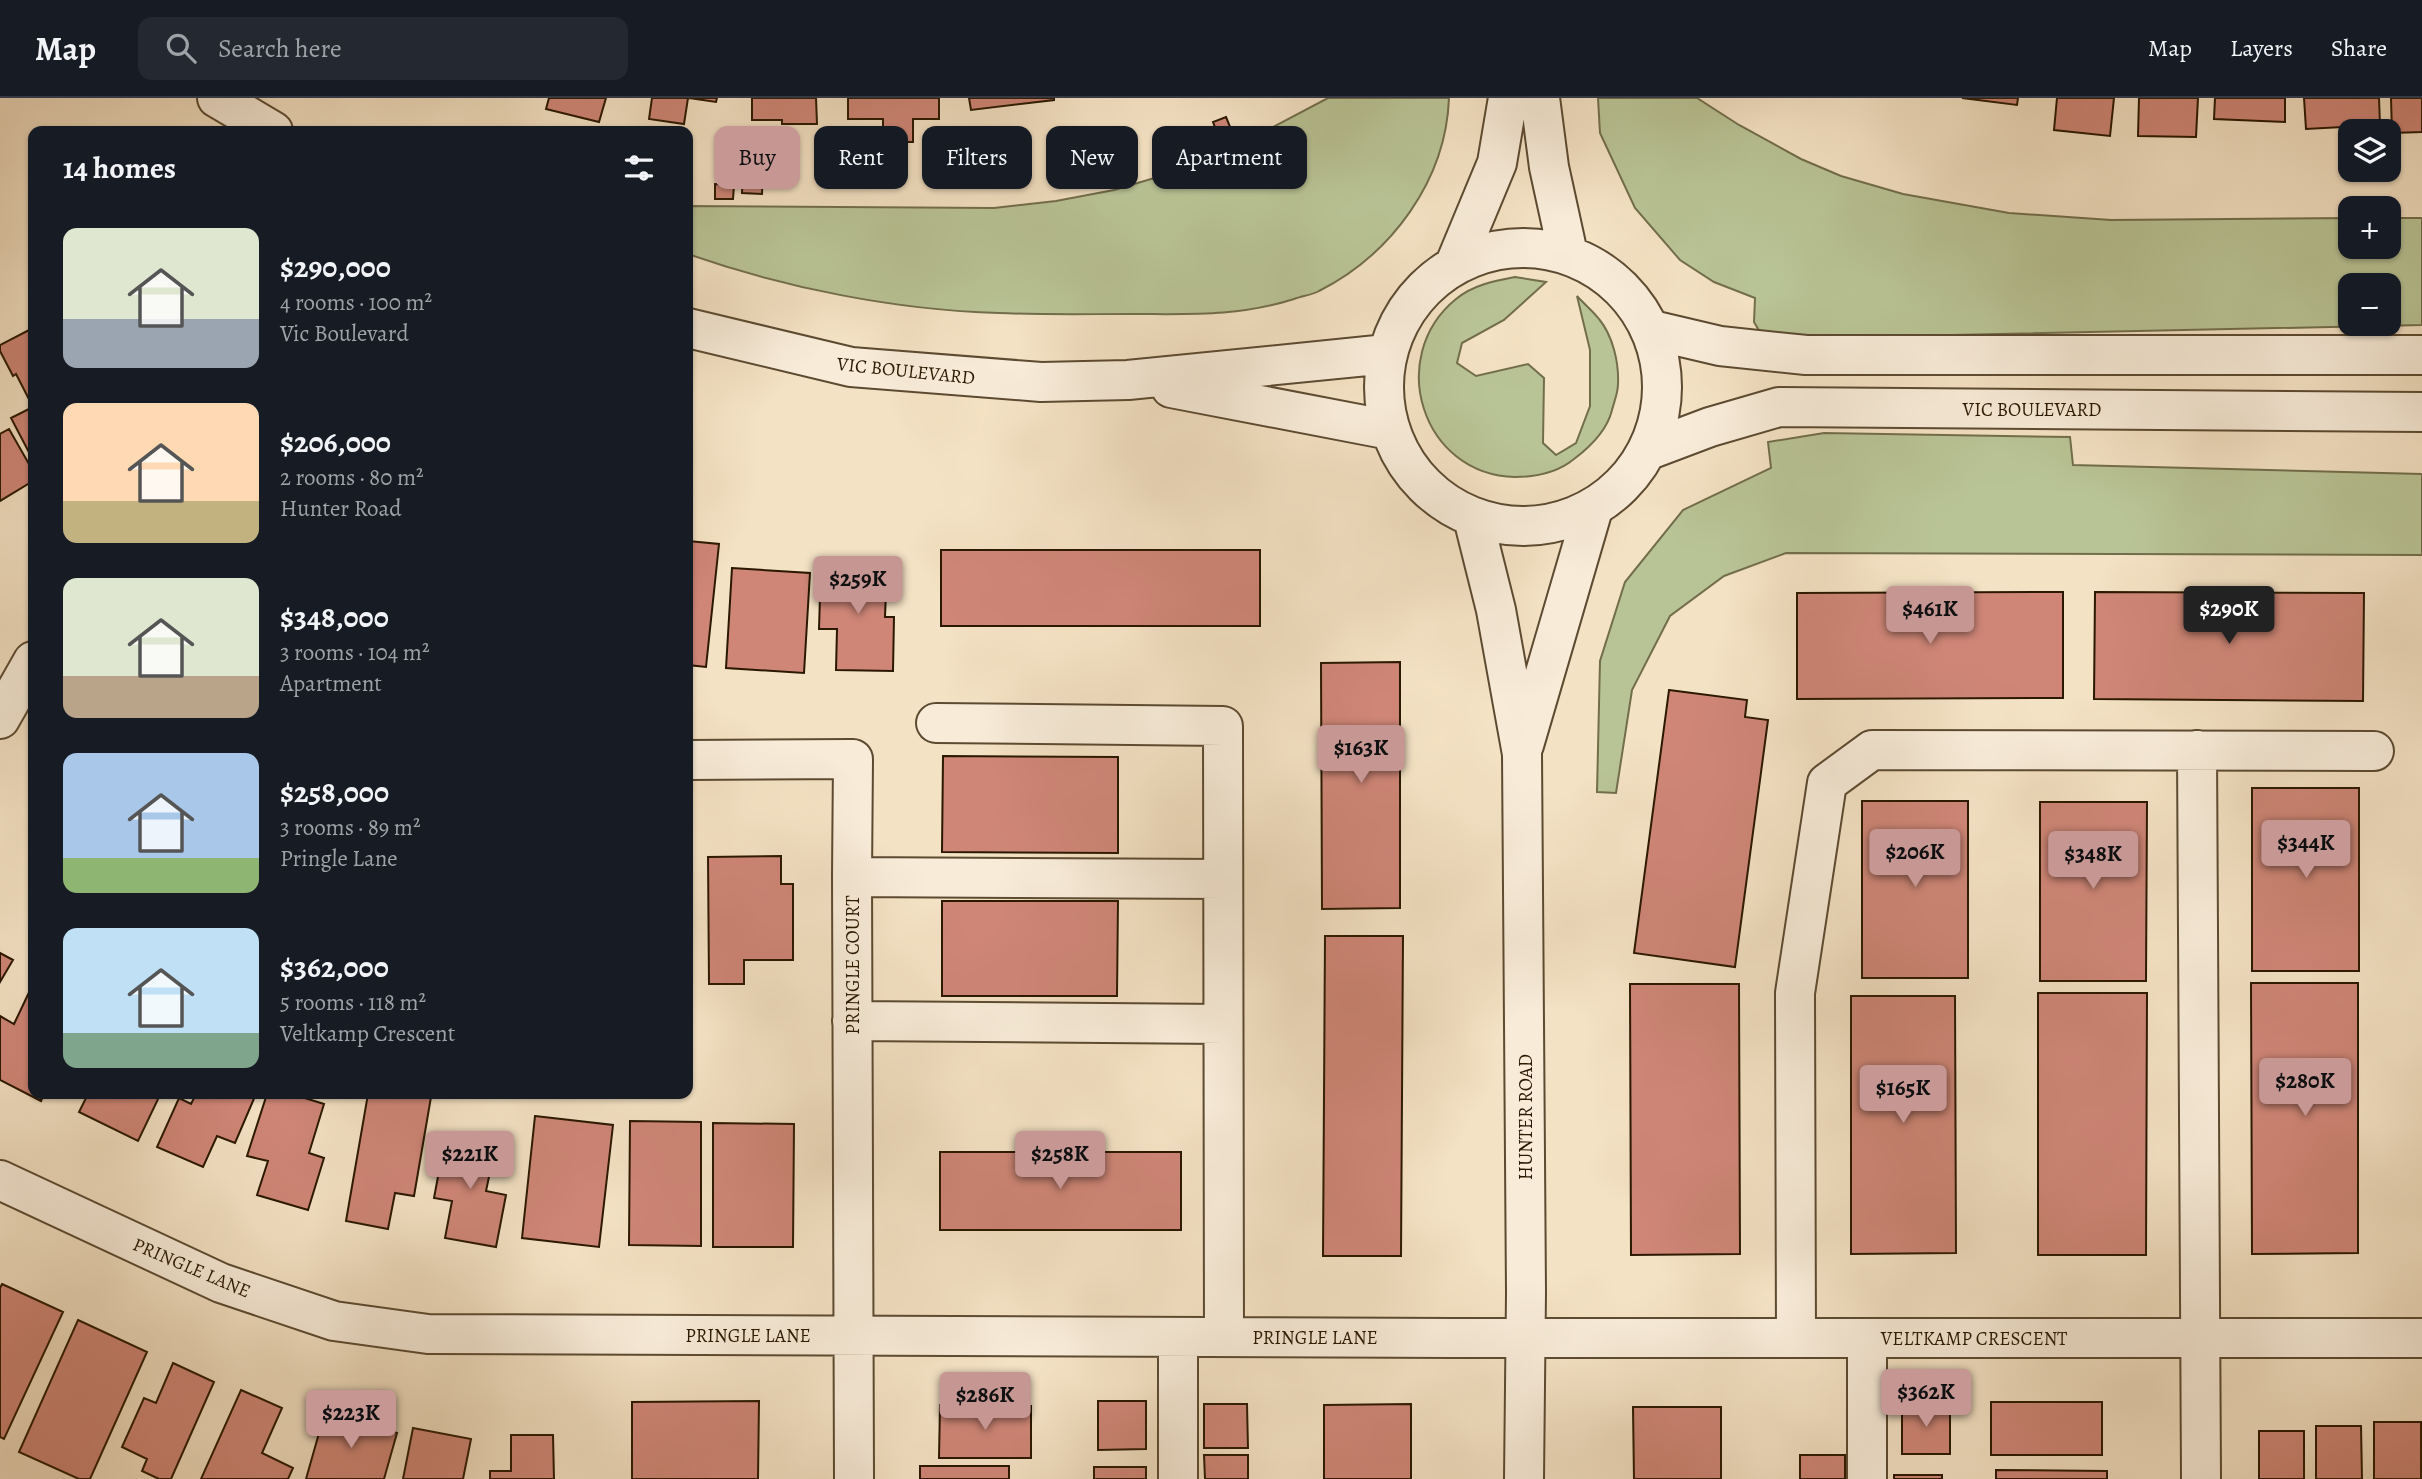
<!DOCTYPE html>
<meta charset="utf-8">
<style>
body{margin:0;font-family:Alegreya,serif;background:#242831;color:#f1f3f6;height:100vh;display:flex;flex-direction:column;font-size:26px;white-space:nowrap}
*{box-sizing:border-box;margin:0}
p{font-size:23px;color:#9ea1a6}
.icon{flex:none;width:38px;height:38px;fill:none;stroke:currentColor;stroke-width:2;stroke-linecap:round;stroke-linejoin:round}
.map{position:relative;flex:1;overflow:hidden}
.side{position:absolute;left:28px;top:28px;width:665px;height:973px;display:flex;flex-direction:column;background:#171b24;border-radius:14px;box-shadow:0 2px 5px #0004}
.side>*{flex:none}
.top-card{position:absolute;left:714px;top:28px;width:665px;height:63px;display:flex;gap:14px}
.tools{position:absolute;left:2338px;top:21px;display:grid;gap:14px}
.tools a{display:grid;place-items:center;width:63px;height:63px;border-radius:14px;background:#171b24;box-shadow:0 2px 5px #0004;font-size:35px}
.price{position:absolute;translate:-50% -60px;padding:0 16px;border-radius:7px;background:#c59692;color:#111;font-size:23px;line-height:46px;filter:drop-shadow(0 2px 4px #0008)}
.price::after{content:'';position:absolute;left:50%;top:42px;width:21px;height:16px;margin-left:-10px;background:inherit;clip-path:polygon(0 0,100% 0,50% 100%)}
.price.selected{background:#222;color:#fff}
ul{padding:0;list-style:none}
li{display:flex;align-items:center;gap:21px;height:175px;padding:0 35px}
li span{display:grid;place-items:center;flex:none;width:196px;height:140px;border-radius:14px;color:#555}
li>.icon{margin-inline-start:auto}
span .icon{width:84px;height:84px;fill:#fffc;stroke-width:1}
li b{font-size:30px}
h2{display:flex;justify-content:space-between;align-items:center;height:84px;padding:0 35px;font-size:30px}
.pill{padding:0 24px;border-radius:14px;background:#171b24;box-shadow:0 2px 5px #0004;font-size:24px;line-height:63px}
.pill.selected{background:#c59692;color:#111}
header{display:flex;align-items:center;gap:42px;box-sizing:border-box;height:98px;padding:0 35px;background:#171b24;border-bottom:2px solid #363941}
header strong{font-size:33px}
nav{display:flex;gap:38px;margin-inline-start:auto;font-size:24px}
.search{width:490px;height:63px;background:#242831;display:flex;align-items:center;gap:18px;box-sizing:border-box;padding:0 24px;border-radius:14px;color:#9ea1a6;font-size:26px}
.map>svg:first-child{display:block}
</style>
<header>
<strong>Map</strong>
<div class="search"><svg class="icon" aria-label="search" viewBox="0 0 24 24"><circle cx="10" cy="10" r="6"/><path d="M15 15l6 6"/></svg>Search here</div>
<nav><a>Map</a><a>Layers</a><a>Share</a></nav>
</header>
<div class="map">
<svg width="2422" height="1381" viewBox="0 0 2422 1381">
<rect width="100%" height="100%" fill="#f4e2c4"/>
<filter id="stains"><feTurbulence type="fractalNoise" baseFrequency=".00286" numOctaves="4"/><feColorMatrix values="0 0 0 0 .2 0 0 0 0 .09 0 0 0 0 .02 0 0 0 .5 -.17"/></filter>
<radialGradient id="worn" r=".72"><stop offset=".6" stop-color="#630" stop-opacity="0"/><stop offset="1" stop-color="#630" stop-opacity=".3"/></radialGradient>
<path fill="#b9c496" stroke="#726e4b" stroke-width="2" fill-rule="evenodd" d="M1328 0H1449C1446 82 1392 156 1319 193 1312 197 1302 198 1294 201 1238 219 1189 216 1131 216 1087 216 1043 217 999 215 895 212 785 190 688 156V108L994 110 1056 103 1114 92 1205 65Z
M1598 0H1697L1739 27 1801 61 1841 78 1903 96 2009 115 2111 122 2350 120V149H2389V120H2422V227L1764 241 1754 224 1755 200 1714 184 1680 162 1635 110 1600 35ZM2350 187H2389V226H2350Z
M1515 179 1546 184 1504 222 1462 245 1457 265 1476 278 1528 266 1544 280 1543 345 1556 357 1576 345 1590 308V252L1577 198C1584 206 1593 213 1599 221 1613 238 1619 265 1618 286 1618 295 1614 304 1612 312 1607 333 1590 349 1574 361 1557 375 1536 379 1515 379 1422 377 1385 259 1456 201 1473 187 1494 183 1515 179Z
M1824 335 2070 339 2073 367 2422 376V457L1786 455 1724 478 1670 518 1632 592 1616 695 1597 694 1600 563 1625 484 1683 412 1771 370 1768 344Z"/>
<path fill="#cf8677" stroke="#2a1800" stroke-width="2" d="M549 0H606L599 24 546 11Z
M652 0H688L684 26 649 21Z
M689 0H717L716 4Z
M752 0H816L817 26H782V22H752Z
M848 0H939V21H913V44H883V21H848Z
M969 0H1054V2L971 12Z
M1962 0H2018L2017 7Z
M2057 0H2114L2110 38 2054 32Z
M2139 0H2198L2196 39 2138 38Z
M2215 0H2285V24L2214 21Z
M2304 0H2379L2380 27 2306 31Z
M2391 0H2422V34L2392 35Z
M1226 19 1233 36 1220 42 1213 24Z
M991 60 994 83 973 85 971 62Z
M1092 61 1098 79 1076 82 1074 64Z
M743 68 763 69 762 96 742 95Z
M715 86 734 87 733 101H715Z
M33 230V362L11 320 33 309 16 276 13 278 0 253V247Z
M9 331 33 373V383L0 403V336Z
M688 443 719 446 706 569 688 567Z
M941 452H1260V528H941Z
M821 466 887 469 885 519H894L893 573 836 572 837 531H819Z
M732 470 810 475 804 575 726 570Z
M2063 494V600L1797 601V495Z
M2095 494 2364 495 2363 603 2094 601Z
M1400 564V810L1322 811 1321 565Z
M1669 592 1747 602 1745 619 1768 622 1735 869 1634 855Z
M943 658 1118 659V755L942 754Z
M2252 690H2359V873H2252Z
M1862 703H1968V880H1862Z
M2040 704H2147L2146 883H2040Z
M781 758V786H793V862H744V886H709L708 759Z
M942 803H1118L1117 898H942Z
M1325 838H1403L1401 1158H1323Z
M0 855 13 862 0 884Z
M2251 885H2358V1155L2252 1156Z
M33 886V996H44L41 1003 0 982V918L14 926Z
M1630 886H1739L1740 1156 1631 1157Z
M2038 895H2147L2146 1157H2038Z
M1851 898H1955L1956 1155 1851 1156Z
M88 996H158L160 997 138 1043 79 1014Z
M196 996H256L235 1045 217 1038 203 1069 157 1049 179 1000 191 1006Z
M267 996H292L324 1006 309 1055 324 1060 308 1112 257 1097 268 1063 247 1058Z
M368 996H411L431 999 414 1098 395 1095 388 1131 346 1123Z
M535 1018 613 1027 599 1149 522 1140Z
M630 1023 701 1024V1148L629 1147Z
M713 1025 794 1026 793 1149H713Z
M446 1036 496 1046 486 1093 506 1097 496 1149 445 1140 452 1103 434 1100Z
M940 1054H1181V1132H940Z
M2 1186 63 1214 4 1341 0 1339V1190Z
M78 1222 147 1254 90 1381H79L19 1354Z
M173 1265 214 1284 171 1381H159L142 1373 147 1361 122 1349 144 1300 156 1305Z
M241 1292 282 1310 262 1355 293 1370 288 1381H201Z
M759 1303 758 1381H632V1304Z
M1098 1303H1146V1351L1098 1352Z
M1991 1304H2102V1357H1991Z
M1204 1306H1247L1248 1350H1204Z
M1411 1306V1381H1324V1307Z
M1902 1306H1950V1356H1902Z
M940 1307 1031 1308V1360H939Z
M1633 1309H1721V1381H1634Z
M325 1314 397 1335 384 1381H306Z
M2374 1324H2421V1381H2374Z
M2316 1328H2361L2362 1381H2316Z
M413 1330 471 1341 463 1381H403Z
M2259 1333H2304V1381H2259Z
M511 1337H553L554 1381H490V1373H511Z
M1204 1357H1248V1381H1205Z
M1800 1357H1845V1381H1800Z
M920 1368H1009V1381H920Z
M1094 1369H1146V1381H1094Z
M1996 1372 2107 1373V1381H1996Z
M1894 1377H1942V1381H1894Z"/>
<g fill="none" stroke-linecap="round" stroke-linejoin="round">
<defs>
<path id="minor" d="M217 0 273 33
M1540 0 1549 69 1568 156
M1384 289a139 139 0 1 1 278 0a139 139 0 1 1-278 0Z
M1455 166 1497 65 1508 0
M688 230 851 269 1041 284 1128 282 1387 256
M1652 232 1720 248 1806 257H2422
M1171 290 1390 332
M1649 352 1710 329 1779 309 2422 314
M1473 420 1496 512 1522 656 1526 1195 1524 1381
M0 621 33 563
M936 625 1223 628 1224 1239
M1524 647 1593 411
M2197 652 2201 1381
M688 662 853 661 852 779 854 1381
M852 779 1222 781
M852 923 1223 926
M0 1082 221 1185 334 1223 428 1236 1454 1240H2422
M1178 1239V1381
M1796 1240 1795 895 1827 685 1872 652 2374 653
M1867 1381V1240"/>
</defs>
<use href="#minor" stroke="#5c4a31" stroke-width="42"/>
<use href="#minor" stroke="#f8ecd9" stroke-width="38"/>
</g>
<g text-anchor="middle" stroke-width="7" stroke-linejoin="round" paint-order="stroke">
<g font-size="19" fill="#2a1800" stroke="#f8ecd9">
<text transform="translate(906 272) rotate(6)" y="7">VIC BOULEVARD</text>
<text x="2032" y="318">VIC BOULEVARD</text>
<text transform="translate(852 867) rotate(-90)" y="7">PRINGLE COURT</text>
<text transform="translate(1525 1019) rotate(-90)" y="7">HUNTER ROAD</text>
<text transform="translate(192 1169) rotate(23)" y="7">PRINGLE LANE</text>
<text x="748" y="1244">PRINGLE LANE</text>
<text x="1315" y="1246">PRINGLE LANE</text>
<text x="1974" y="1247">VELTKAMP CRESCENT</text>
</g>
</g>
<rect width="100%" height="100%" filter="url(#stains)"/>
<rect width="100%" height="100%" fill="url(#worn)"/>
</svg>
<div class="tools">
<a><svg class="icon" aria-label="layers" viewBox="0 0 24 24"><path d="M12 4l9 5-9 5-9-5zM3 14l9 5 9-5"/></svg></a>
<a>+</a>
<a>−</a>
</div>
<b class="price" style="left:858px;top:518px">$259K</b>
<b class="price" style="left:1930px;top:548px">$461K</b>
<b class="price selected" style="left:2229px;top:548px">$290K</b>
<b class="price" style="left:1361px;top:687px">$163K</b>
<b class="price" style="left:2306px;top:782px">$344K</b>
<b class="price" style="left:1915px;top:791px">$206K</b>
<b class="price" style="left:2093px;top:793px">$348K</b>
<b class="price" style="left:2305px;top:1020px">$280K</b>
<b class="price" style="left:1903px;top:1027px">$165K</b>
<b class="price" style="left:470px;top:1093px">$221K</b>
<b class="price" style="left:1060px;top:1093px">$258K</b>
<b class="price" style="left:1926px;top:1331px">$362K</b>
<b class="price" style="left:985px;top:1334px">$286K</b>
<b class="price" style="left:351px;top:1352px">$223K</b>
<div class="top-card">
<a class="pill selected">Buy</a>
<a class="pill">Rent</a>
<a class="pill">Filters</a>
<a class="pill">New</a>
<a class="pill">Apartment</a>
</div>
<section class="side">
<h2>14 homes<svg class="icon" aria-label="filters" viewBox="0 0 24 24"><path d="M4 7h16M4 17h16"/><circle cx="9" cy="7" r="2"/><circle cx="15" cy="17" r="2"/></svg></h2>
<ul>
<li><span style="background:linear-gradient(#dfe7d0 65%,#9aa5b1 0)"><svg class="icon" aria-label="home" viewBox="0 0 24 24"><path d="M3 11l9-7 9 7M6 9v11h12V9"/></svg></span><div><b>$290,000</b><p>4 rooms · 100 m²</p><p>Vic Boulevard</p></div></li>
<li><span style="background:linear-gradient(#ffd9b3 70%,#c2b280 0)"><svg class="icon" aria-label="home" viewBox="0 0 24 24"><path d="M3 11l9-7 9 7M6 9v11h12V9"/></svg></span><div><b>$206,000</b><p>2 rooms · 80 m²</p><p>Hunter Road</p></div></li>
<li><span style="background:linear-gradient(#dfe7d0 70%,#b9a48a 0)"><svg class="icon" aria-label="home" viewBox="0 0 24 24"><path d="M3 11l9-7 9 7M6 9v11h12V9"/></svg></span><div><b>$348,000</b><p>3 rooms · 104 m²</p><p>Apartment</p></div></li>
<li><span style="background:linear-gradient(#a9c7e8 75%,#8fb573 0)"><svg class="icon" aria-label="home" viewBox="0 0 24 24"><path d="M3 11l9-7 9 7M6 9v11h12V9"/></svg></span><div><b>$258,000</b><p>3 rooms · 89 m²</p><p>Pringle Lane</p></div></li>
<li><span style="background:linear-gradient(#bfe0f5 75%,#7fa58c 0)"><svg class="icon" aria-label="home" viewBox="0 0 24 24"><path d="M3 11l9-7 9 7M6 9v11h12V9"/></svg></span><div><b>$362,000</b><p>5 rooms · 118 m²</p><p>Veltkamp Crescent</p></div></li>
</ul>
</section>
</div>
